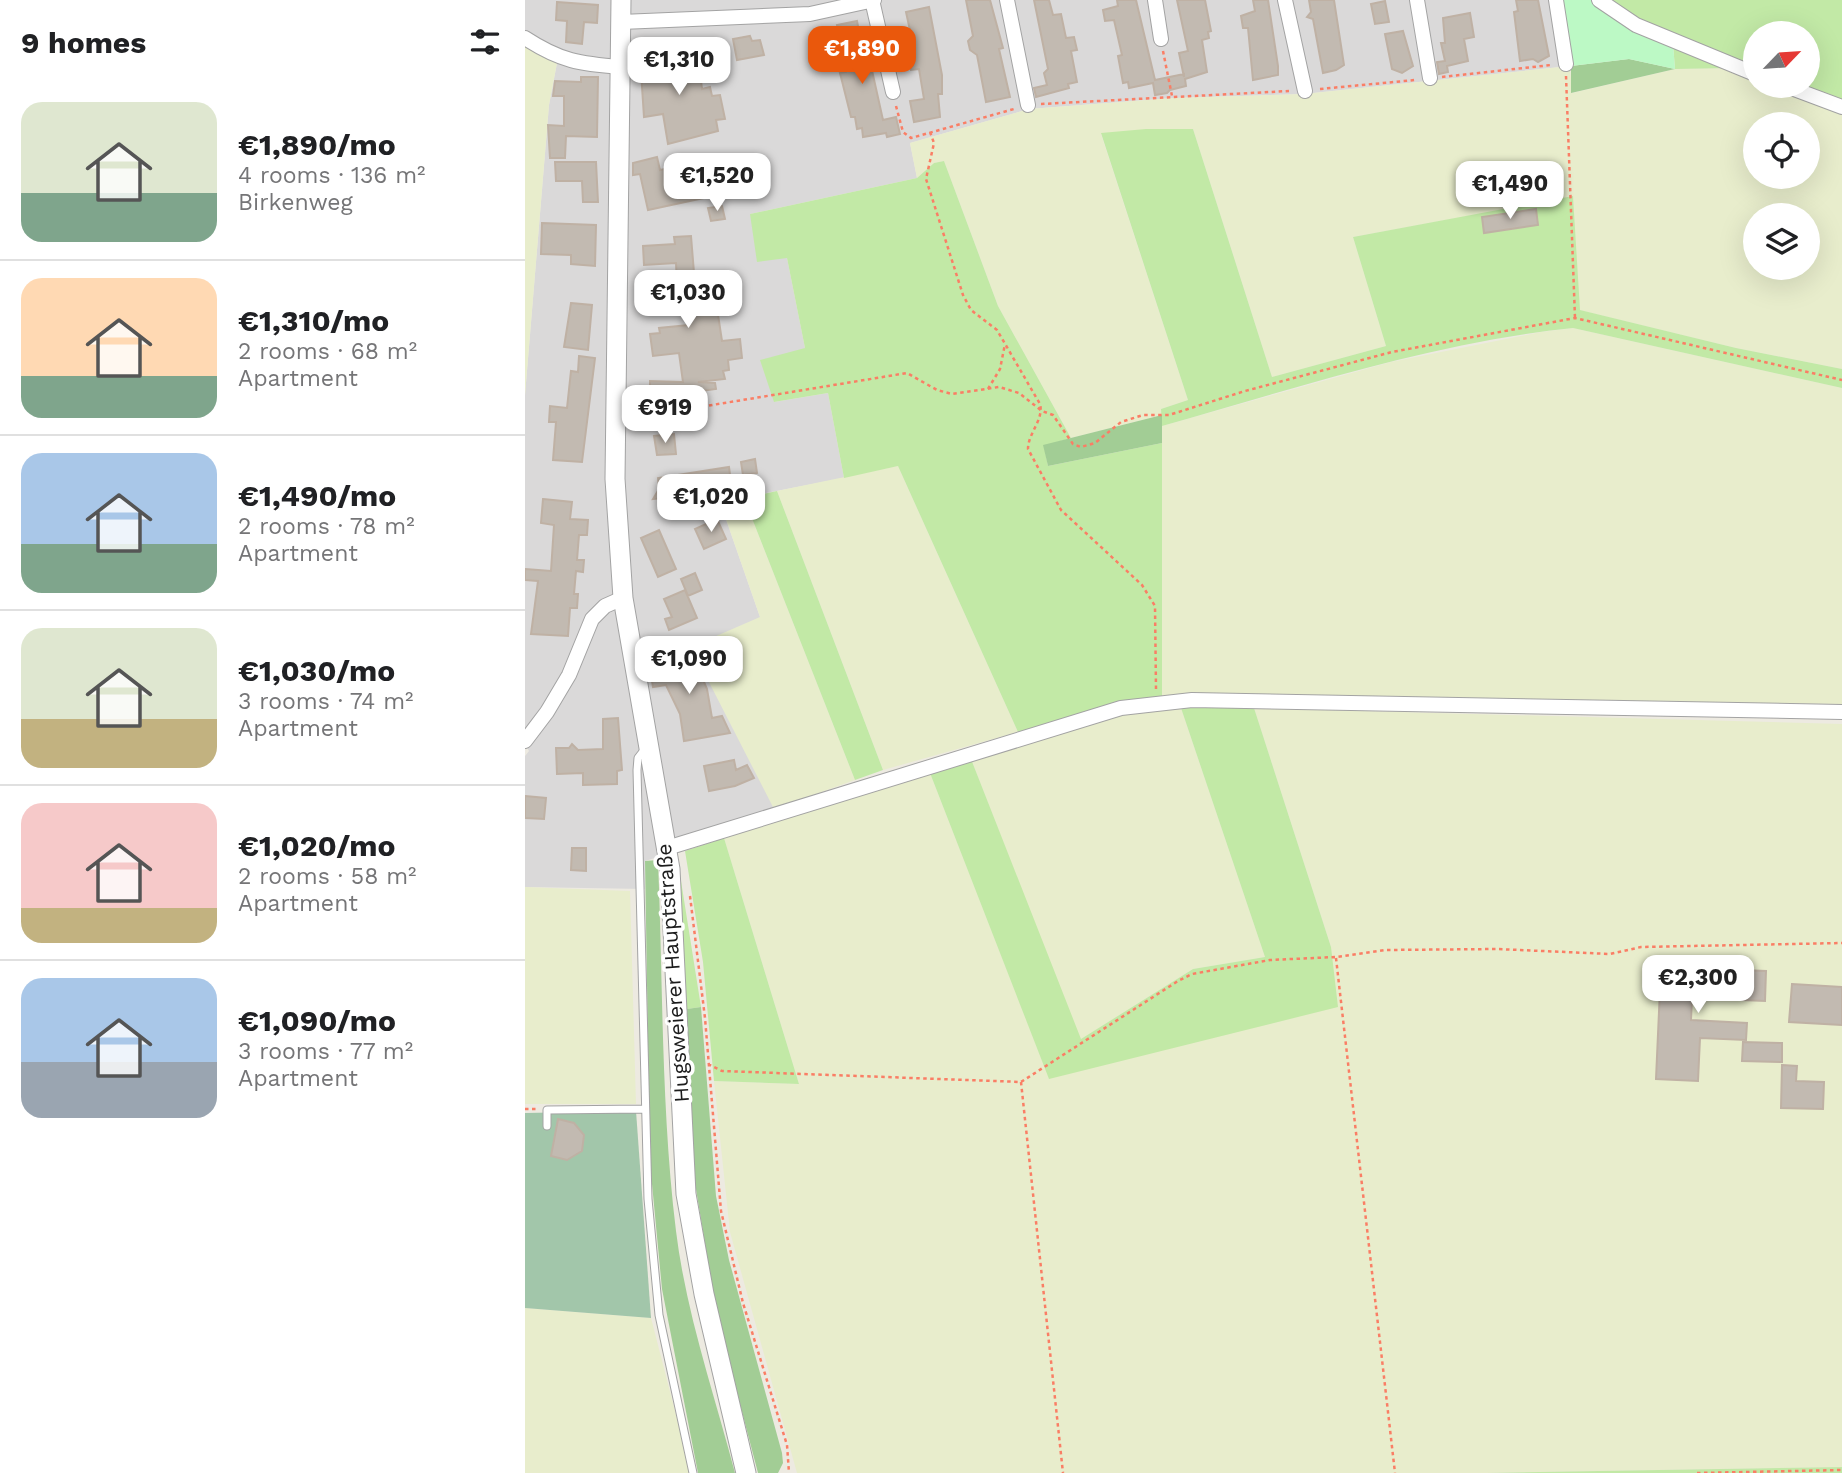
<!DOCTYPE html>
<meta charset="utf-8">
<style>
body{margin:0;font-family:"Work Sans",sans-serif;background:#f2f2f2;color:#202124;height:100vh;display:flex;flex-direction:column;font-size:26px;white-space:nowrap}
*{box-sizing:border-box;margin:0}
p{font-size:23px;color:#757577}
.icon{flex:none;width:38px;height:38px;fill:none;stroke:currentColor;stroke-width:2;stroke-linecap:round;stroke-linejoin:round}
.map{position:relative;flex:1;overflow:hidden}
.side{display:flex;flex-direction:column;background:#fff;width:525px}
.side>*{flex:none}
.needle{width:46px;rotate:65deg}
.fabs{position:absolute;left:1218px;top:21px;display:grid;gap:14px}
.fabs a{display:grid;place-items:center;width:77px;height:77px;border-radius:50%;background:#fff;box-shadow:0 7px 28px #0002;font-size:35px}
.price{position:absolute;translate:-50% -60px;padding:0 16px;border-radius:14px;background:#fff;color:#222;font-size:23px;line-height:46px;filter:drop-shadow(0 2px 4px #0008)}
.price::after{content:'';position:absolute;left:50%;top:42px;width:21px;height:16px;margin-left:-10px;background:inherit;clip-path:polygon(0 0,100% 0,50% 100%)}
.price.on{background:#ea580c;color:#fff}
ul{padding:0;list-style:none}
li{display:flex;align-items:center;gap:21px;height:175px;padding:0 21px}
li+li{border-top:2px solid #e0e0e0}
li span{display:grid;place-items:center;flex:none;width:196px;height:140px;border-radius:21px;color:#555}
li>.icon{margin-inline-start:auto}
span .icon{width:84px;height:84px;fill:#fffc;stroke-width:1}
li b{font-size:30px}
h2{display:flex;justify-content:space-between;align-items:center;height:84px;padding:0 21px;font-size:30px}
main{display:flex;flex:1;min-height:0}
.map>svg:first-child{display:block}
</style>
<main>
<section class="side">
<h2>9 homes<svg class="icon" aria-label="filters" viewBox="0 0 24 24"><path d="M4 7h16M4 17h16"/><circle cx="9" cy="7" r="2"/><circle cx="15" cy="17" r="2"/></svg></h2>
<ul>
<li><span style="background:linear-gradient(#dfe7d0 65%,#7fa58c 0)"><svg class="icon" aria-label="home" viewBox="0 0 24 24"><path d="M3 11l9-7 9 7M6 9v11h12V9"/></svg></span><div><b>€1,890/mo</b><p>4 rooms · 136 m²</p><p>Birkenweg</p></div></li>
<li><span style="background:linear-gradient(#ffd9b3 70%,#7fa58c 0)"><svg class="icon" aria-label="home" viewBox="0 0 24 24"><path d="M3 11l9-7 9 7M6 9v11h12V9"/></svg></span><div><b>€1,310/mo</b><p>2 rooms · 68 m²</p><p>Apartment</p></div></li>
<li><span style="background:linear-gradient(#a9c7e8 65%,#7fa58c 0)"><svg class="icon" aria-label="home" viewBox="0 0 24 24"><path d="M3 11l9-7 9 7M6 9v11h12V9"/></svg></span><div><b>€1,490/mo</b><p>2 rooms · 78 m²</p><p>Apartment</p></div></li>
<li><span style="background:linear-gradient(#dfe7d0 65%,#c2b280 0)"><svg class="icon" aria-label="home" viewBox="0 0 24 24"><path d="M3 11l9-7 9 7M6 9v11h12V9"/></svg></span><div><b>€1,030/mo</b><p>3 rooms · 74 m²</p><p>Apartment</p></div></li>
<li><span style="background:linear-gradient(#f6c9c9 75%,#c2b280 0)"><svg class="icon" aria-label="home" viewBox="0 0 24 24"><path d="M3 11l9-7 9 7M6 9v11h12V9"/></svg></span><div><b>€1,020/mo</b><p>2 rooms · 58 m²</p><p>Apartment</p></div></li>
<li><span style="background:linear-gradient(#a9c7e8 60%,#9aa5b1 0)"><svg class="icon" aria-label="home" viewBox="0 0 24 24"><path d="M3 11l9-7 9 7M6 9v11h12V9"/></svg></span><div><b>€1,090/mo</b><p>3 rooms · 77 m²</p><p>Apartment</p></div></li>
</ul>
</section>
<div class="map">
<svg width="1317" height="1473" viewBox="0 0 1317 1473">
<rect width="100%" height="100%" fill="#edeae1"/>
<path fill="#dad9d9" d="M0 0H1036L1045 66 779 94 648 98 504 109 385 143 392 178 225 214 262 258 280 348 249 402 303 393 319 478 195 502 235 617 254 819 120 861V889L0 887V756L4 751 0 744V395L24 105 32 63 0 44Z"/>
<path fill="#e8edcc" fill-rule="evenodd" d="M0 44 32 63 24 105 0 395Z
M1045 66 1047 93 1150 69 1209 68 1230 77V86H1252L1317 112V369L1211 348 1054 310 1048 197 828 237 861 346 747 377 668 129 576 134 663 400 636 409 637 415 546 438 473 306 419 161 409 163 392 178 385 143 504 109 648 98 779 94ZM1230 124H1283V177H1230ZM1230 215H1283V268H1230Z
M1048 328 1317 388V704L637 697V426L866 362 1016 332Z
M373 466 493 732 358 770 252 491Z
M219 498 330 780 249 809 166 647 235 617 195 502Z
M656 708 740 957 668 969 555 1040 446 759 599 714Z
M729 708 1317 724V1467L962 1473H272L205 1232 189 1081 274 1084 199 838 405 773 524 1078 806 947Z
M0 887 105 891 111 1104H0Z
M0 1308 126 1318 166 1473H0Z"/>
<path fill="#c2e9a6" d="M1080 0H1317V105L1272 86H1283V33H1230V69L1109 21Z
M1148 44 1209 68 1150 69Z
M621 129H668L747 377 861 346 828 237 1048 196 1055 310 1211 348 1317 369V388L1048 328C909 342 772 388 637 426L636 409 663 400 576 133Z
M419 161 473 306 546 438 519 446 523 466 637 443V697L595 702 493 732 373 466 319 478 303 393 249 402 235 360 280 348 262 258 232 262 225 214 392 178 409 163Z
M252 491 358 770 330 780 219 498Z
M656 708H729L806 947 813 1007 524 1079 405 773 446 759 556 1039 668 969 740 957Z
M199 838 274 1084 189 1081 178 962 160 851Z
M153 862 176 1007 162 1009Z
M1317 1467V1473H962Z"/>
<path fill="#a2cd95" d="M1104 59 1150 69 1046 93V66Z
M637 415V443L523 466 518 445Z
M133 860C138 983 136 1109 151 1231 161 1313 189 1393 210 1473H173L137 1289 125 1163 120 861Z
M176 1007 191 1196 204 1260 257 1453 258 1463 253 1473H233L192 1316 168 1171 162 1009Z"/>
<path fill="#a2c6aa" d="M111 1111 126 1318 0 1308V1113Z"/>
<path fill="#bcf9c5" d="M1036 0H1067L1148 44 1150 69 1104 59 1046 66Z"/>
<path fill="#c2bab1" stroke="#bfb1a4" stroke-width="2" d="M441 0H465L478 48 474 49 485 97 461 102 452 55 445 50 443 41 448 36Z
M509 0H524L528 15 536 14 541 38 549 37 552 50 546 51 552 82 543 84 544 88 511 97 509 88 522 85 519 73 523 69Z
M592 0H611L630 80 659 74V77L654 53 663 51 652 0H680L686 31 683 32 684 38 677 40 682 72 660 79 661 86 645 90 642 93 630 95 628 83 604 88 603 82 598 83 593 56 597 55 589 20 580 21 578 10 593 6Z
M728 0H743L753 66V75L728 80 723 28H718L716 16 730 11Z
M784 0H809L819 65 811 70 798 73 788 19 782 17 786 12Z
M991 0H1013L1024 56 1013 62 1008 59 995 61 989 12 993 11Z
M860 1 864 22 850 24 846 4Z
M32 2 73 5 72 23 59 22 57 44 41 42 42 21 31 20Z
M404 7 417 75V94H413L415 117 389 122 385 101 399 99 394 69 386 70 380 36 386 35 381 12Z
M945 13 949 37 939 39 943 61 922 66 923 72 914 74 912 62 920 61 916 43H920L918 18Z
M332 21 339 58 344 57 358 120 371 117 375 134 362 137 361 133 338 137 337 128 332 129 330 117H326L315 73 321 72 312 25Z
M878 31 888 66 877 73 867 69 860 34Z
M225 36 227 41 235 40 239 55 212 60 208 39Z
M134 53V57L167 53 168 64 174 63 177 89 185 87 187 96 195 95 200 119 191 120 193 131 143 144 138 114 119 117 115 56Z
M56 77H73L72 137 41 136 40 158H25L23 125 39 126V96H28L30 81 56 82Z
M132 157 135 170 171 163 179 198 123 210 115 174 108 175V163Z
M30 162H71L73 202H58L57 181H31Z
M197 206 200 219 186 221 183 208Z
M1011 209 1013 225 959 233 957 217Z
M17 223 71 225 70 266 46 264V255L16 254Z
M166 236 170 285 188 282 197 341 215 339 217 358 203 360 204 370 198 371 200 379 173 382 190 383 191 389 169 392 168 406 148 409 147 404 125 406V381L158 382 154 353 128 356 125 334 135 333 134 328 164 325 160 299 125 305 123 290 152 285 151 263 119 265 118 246 150 244 149 237Z
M46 303 67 305 63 350 39 347Z
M54 356 70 358 57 462 28 460 31 422H24L25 406 42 408 46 371 53 372Z
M149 434 151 454 132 455 129 436Z
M230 459 232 473 218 475 216 462Z
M204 467 207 490 128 499 134 489 133 478Z
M18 499 47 502 45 519 63 520 62 535H54L52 560H59L58 572 51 571 49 594H53L52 608H45L43 636 6 634 13 581 0 580V569L26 571 29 525 16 523Z
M192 519 201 539 179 549 170 529Z
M134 530 151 569 133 577 116 538Z
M170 573 177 590 163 596 156 579Z
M160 590 172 618 144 630 140 619 147 617 139 599Z
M154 641 173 679 177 677 182 689 187 718 197 716 205 733 159 741 155 714 141 685 128 687 126 675 144 671 134 651Z
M93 718 97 770 92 771V784L58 785V773L32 774 31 748H44L47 744 53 750 78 749V719Z
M209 760 211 770 222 765 229 778 210 786 184 791 179 766Z
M0 796 21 798 19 819 0 818Z
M47 848H61V871L46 870Z
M1136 967 1241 971 1240 1001 1167 998 1166 1020 1222 1023 1221 1040 1175 1038 1173 1081 1131 1079Z
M1267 984 1317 987V1025L1264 1022Z
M1218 1042 1257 1043V1062L1217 1061Z
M1257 1065 1272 1066 1271 1081 1299 1082 1298 1109 1256 1108Z
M33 1119 49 1123 59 1135 57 1151 42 1160 26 1156Z"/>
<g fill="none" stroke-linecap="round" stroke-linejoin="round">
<defs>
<path id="service" d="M120 749 113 758 112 770 123 1199 134 1315 168 1473
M22 1126V1110L119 1109"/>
<path id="minor" d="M347 0 368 92
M482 0 503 105
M630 0 636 39
M760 0 780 91
M892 0 905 78
M1031 0 1041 64
M1074 0 1111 25 1230 74
M96 22 285 14 349 0
M0 38C35 61 55 64 96 67
M1261 86 1317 107
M0 741 22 712 44 675 67 619 80 606 98 598
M142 848 596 708 667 700 1317 712"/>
<path id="tertiary" d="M96 0 90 479 98 598 145 869 161 1194 179 1294 221 1473"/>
</defs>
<use href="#service" stroke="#a3a3a3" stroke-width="9"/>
<use href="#minor" stroke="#a3a3a3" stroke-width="16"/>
<use href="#tertiary" stroke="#a3a3a3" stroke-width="21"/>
<path stroke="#fa7e65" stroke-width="2.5" stroke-dasharray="3.5 3.5" stroke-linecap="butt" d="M638 51 647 96
M1041 76 1050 318
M917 77 1026 65
M795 89 890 80
M516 104 764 91
M371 106 378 132 386 138 489 109
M405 132 409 143 401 179 438 295 446 310 472 330 515 404C519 420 503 433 503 449L536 510 617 585 630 606 631 689
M463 389 475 369 480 344
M108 418 382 373 412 390 427 394 474 387 494 393 517 411 528 415 548 444 556 447 570 443 596 422 618 415H644L720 391 867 352 1050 318 1317 380
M165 896 180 1018 196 1211 218 1303 262 1445 264 1473
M811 958 870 1473
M183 1064 197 1071 496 1082 653 981 667 974 745 960 811 957 861 950 972 949 1085 954 1116 947 1317 943
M496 1082 538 1473
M0 1109H11
M1172 1473 1317 1470"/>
<use href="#service" stroke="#fff" stroke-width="7"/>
<use href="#minor" stroke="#fff" stroke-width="14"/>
<use href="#tertiary" stroke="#fff" stroke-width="19"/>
</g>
<g text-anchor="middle" stroke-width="7" stroke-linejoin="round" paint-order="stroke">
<g font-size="21" fill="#1c1c1c" stroke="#fff">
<text transform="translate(148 973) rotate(-94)" y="7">Hugsweierer Hauptstraße</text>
</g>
</g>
</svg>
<div class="fabs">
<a><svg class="needle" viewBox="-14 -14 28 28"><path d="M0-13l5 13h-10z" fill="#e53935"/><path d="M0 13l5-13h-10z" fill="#757577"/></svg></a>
<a><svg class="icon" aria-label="locate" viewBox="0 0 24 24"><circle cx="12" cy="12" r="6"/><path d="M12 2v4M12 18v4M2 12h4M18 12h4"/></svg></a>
<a><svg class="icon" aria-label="layers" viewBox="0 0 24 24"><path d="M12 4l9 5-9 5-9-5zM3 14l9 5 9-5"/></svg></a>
</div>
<b class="price on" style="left:337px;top:86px">€1,890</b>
<b class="price" style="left:154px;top:97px">€1,310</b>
<b class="price" style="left:192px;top:213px">€1,520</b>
<b class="price" style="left:985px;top:221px">€1,490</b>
<b class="price" style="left:163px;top:330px">€1,030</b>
<b class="price" style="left:140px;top:445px">€919</b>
<b class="price" style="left:186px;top:534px">€1,020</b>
<b class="price" style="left:164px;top:696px">€1,090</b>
<b class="price" style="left:1173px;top:1015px">€2,300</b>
</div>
</main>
